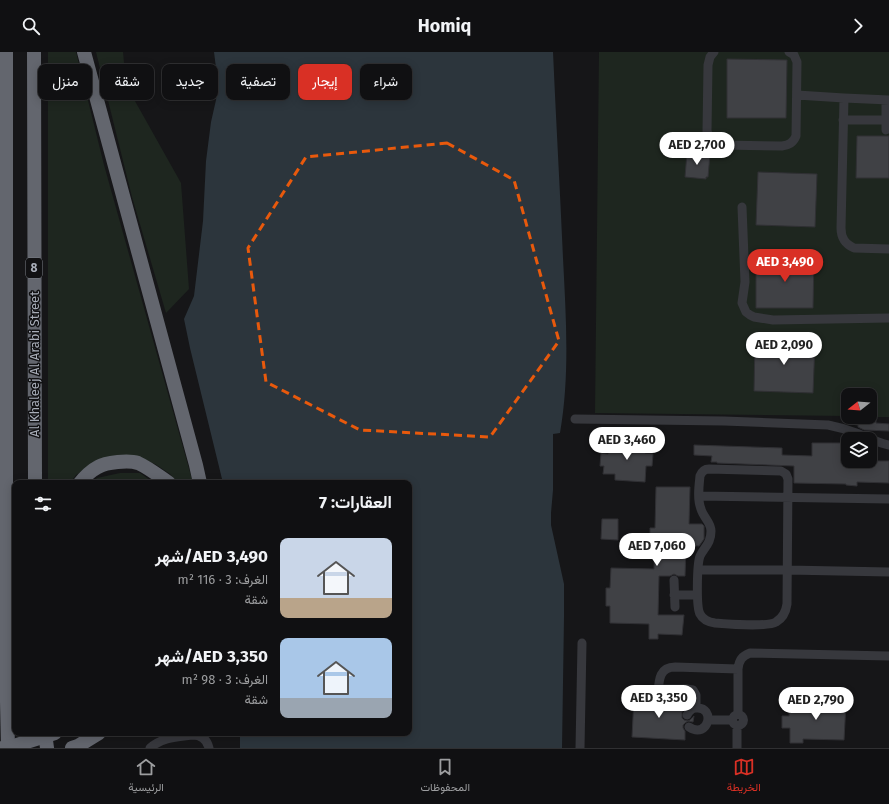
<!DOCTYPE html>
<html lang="ar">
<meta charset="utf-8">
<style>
body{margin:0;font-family:"Fira Sans",Vazirmatn,sans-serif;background:#1e1e20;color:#f1f3f6;direction:rtl;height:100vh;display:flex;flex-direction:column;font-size:15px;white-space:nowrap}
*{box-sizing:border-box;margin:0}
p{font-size:13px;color:#9c9d9f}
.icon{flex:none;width:22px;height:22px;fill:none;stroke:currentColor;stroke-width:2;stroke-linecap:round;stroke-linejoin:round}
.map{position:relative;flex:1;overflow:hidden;direction:ltr}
.side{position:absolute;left:12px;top:428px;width:400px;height:256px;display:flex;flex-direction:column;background:#101012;border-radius:8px;box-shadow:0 2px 10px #0003,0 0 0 1px #303032;direction:rtl}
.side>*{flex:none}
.guide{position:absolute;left:12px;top:12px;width:400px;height:36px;direction:rtl;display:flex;gap:8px}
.needle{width:26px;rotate:253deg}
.controls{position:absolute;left:841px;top:336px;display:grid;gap:8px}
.controls a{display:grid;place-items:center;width:36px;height:36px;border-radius:8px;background:#101012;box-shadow:0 2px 10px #0003,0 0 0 1px #303032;font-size:20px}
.price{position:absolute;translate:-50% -34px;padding:0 9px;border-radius:14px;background:#fff;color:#222;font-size:13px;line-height:26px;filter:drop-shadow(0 1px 2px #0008)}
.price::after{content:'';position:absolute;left:50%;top:24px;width:12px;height:9px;margin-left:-6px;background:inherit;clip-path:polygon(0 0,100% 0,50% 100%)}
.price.current{background:#d93025;color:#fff}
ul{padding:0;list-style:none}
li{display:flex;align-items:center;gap:12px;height:100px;padding:0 20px}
li span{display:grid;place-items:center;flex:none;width:112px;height:80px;border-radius:8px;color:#555}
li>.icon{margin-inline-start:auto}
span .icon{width:48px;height:48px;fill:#fffc;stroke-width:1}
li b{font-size:17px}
h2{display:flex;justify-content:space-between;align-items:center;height:48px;padding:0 20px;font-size:17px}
.tag{padding:0 14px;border-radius:8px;background:#101012;box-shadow:0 2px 10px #0003,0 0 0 1px #303032;font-size:14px;line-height:36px}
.tag.current{background:#d93025;color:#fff}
header{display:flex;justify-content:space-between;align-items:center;height:52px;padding:0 20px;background:#101012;font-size:18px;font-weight:700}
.dock{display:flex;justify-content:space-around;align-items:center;height:56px;border-top:1px solid #303032;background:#101012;font-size:11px;color:#9c9d9f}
.dock a{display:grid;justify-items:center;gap:2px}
.dock .current{color:#d93025}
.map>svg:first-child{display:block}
</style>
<header><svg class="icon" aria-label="forward" viewBox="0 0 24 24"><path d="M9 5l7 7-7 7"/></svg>Homiq<svg class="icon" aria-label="search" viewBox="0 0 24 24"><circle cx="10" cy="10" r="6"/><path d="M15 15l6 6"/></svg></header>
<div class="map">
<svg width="889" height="696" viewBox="0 0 889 696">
<rect width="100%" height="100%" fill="#161618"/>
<path fill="#1e261f" d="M48 0H76L104 113 193 431H178L170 422 155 412 138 405 118 403 95 410 76 423 70 431H48Z
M96 0H123L126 33 181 131 189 237 166 261 132 145Z
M599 0H889V365H870V343H848V364L595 361Z
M120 421H140L154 431H91L97 426Z"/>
<path fill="#2c353c" d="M214 0H553C556 69 560 137 563 206 566 265 570 323 560 381L553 382V438L551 461V473L564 532V565L562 696H240V681H409V431H223L190 296 184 267 194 244 203 169 206 109 211 70 216 48 218 32Z"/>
<path fill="#404145" stroke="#303034" d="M727 7 787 8 786 66H727Z
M857 84H889V126H856Z
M687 101 710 102 708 125H706V127L685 125Z
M758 120 817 122 815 175 756 173Z
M756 206H814L813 256H756Z
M755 288 815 290 813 341 754 339Z
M843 364 876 366V371L889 372V379L864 378 858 375V373L850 372 843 370Z
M617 387 645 389V401L653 402 652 414H646L645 430 615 428V422H603L604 414H600L601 401 608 402 609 392 616 393Z
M812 391H848V409H889V431L857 430V434L846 433V432L794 431V414L717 411V410H711L712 404 694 403V393L782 396V403L812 404Z
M656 435H690L689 472H702L704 474V487L699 494 686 493 685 524H678L674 522 670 524H659L658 563H684L682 583 658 582V587H649V572L610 571V554H606V536H610L611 516 654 517 655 488 650 487V476H655Z
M602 467H618V488L601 487Z
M634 646 687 649 686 654 682 660V666L684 668 688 669 690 668 694 664 693 670 688 669 685 671 683 673V676L685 679V688L632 685Z
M790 648 846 650 844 688 803 687V691H790V676H782V664H789Z"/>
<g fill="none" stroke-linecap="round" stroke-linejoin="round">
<path stroke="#37383d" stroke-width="9" d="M714 0 710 5 708 13 707 79C709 87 713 91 721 93L782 94C789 93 793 91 796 84L797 10 794 3 789 0
M797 43 844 46 889 48
M844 46 841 176C841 186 845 192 854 196L889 197
M886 48V78
M843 68H886
M742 155 745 230 742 251 746 260 750 263 754 265 773 268 889 266
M575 367 724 369 828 373C839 375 849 378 859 382 869 386 878 391 889 393
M709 417 781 419 786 422 788 427 787 552C786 559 783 566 776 570 768 575 727 572 715 571 708 570 703 568 700 562 696 555 697 512 700 504 704 495 711 492 711 479 711 470 703 465 701 457 697 447 699 434 700 424 702 419 705 417 709 417Z
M699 444 889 447
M698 518H788L889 520
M674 528 675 555
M674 543H697
M658 637H687L693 638 696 643V656
M658 641C659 629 659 615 675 615L738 617
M738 662V617C739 608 742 604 750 601L889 604
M732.5 668a5.5 5.5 0 1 1 11 0a5.5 5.5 0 1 1-11 0Z
M687 663C689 659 692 656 696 656 716 654 709 688 689 675
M708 668H732
M150 696C162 685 178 685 193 683 202 683 207 688 209 696
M580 696 582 591
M737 696V673"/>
<path stroke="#63666e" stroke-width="14" d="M6 0V604L8 696
M34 0 35 431
M84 0 196 413 200 431
M80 431C84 425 92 418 98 415 106 410 129 408 138 411 149 416 159 424 169 431
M45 681 47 696
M72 696 78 694 99 681"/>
<path stroke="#63666e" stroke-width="14" d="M2 696 17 693 55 681"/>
</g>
<path fill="none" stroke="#e8590c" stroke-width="3" stroke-dasharray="8 5" stroke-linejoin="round" d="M447 91 514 128 559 289 490 385 360 378 266 330 248 196 306 105Z"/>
<g text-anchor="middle" stroke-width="3" stroke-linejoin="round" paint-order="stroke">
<rect fill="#111113" stroke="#7b7e86" stroke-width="1" x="26" y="206" width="16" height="20" rx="3"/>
<g font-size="12" font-weight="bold" fill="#a8adb8">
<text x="34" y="220">8</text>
</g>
<g font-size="13" fill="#a8adb8" stroke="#111113">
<text transform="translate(34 312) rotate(-90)" y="5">Al Khaleej Al Arabi Street</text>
</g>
</g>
</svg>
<div class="controls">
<a><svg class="needle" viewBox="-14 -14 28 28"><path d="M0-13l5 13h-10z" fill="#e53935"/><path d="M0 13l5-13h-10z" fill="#9c9d9f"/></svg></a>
<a><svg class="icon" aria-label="layers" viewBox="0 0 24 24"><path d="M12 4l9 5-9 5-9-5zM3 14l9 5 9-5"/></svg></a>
</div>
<b class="price" style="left:697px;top:114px">AED 2,700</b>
<b class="price current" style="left:785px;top:231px">AED 3,490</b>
<b class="price" style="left:784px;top:314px">AED 2,090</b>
<b class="price" style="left:627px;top:409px">AED 3,460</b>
<b class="price" style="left:657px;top:515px">AED 7,060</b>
<b class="price" style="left:659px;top:667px">AED 3,350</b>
<b class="price" style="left:816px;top:669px">AED 2,790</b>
<div class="guide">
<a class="tag">شراء</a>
<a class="tag current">إيجار</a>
<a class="tag">تصفية</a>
<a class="tag">جديد</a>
<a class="tag">شقة</a>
<a class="tag">منزل</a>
</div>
<section class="side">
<h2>العقارات: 7<svg class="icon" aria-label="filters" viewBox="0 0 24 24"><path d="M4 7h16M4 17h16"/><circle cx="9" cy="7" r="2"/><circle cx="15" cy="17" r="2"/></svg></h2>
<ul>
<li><span style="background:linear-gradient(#c9d6e8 75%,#b9a48a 0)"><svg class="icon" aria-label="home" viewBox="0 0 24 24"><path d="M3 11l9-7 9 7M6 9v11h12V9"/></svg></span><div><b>AED 3,490/شهر</b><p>الغرف: 3 · 116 m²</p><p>شقة</p></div></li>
<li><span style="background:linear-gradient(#a9c7e8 75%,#9aa5b1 0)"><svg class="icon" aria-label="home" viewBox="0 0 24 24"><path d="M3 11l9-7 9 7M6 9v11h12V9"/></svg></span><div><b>AED 3,350/شهر</b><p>الغرف: 3 · 98 m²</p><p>شقة</p></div></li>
</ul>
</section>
</div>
<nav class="dock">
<a class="current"><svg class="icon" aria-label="map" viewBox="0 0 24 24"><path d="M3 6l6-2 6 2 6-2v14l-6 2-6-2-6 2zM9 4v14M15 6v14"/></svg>الخريطة</a>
<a><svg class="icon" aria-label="saved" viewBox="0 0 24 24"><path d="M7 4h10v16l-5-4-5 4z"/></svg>المحفوظات</a>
<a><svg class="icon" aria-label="home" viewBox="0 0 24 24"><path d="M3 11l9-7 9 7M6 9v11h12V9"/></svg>الرئيسية</a>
</nav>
